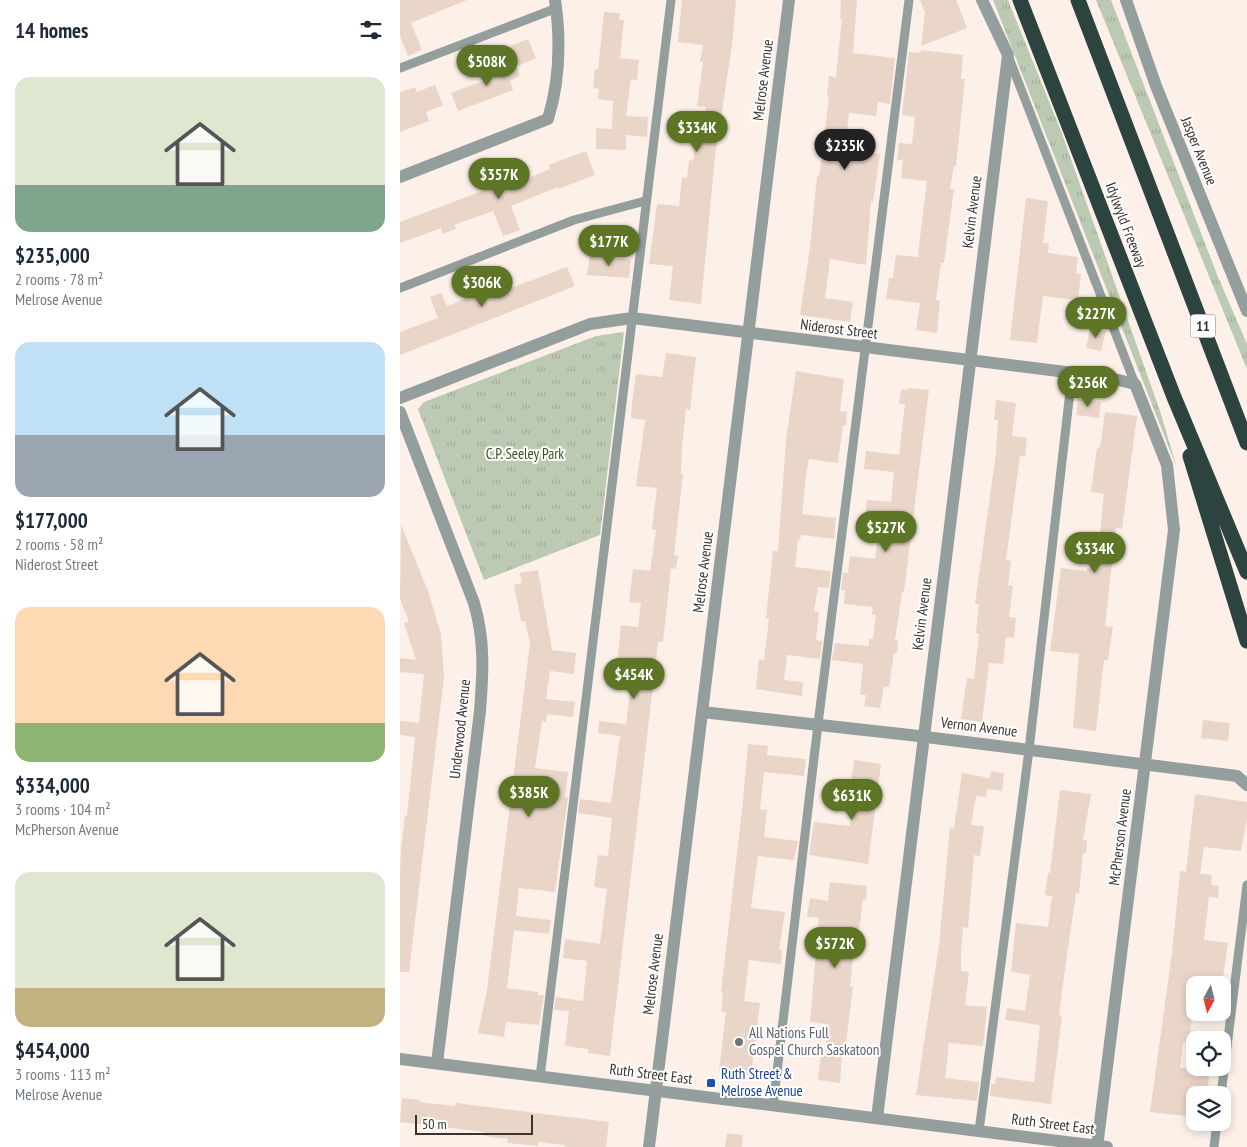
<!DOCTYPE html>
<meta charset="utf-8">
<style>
body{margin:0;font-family:"PT Sans Narrow",sans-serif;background:#f2f2f3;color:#1f2937;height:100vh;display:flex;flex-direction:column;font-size:19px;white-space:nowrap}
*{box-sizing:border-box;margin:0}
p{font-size:16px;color:#747a83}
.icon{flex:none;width:28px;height:28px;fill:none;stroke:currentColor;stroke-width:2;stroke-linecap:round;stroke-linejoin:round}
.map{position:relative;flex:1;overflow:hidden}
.panel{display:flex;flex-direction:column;background:#fff;width:400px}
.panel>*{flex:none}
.needle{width:32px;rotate:187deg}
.fabs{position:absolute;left:786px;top:976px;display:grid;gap:10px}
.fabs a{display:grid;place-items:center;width:45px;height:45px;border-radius:10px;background:#fff;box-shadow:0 2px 8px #0003;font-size:25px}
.scale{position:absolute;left:15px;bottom:12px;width:118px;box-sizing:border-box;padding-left:5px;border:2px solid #3a322d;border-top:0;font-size:14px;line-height:18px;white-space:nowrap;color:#3a322d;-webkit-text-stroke:4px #fff;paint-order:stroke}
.price{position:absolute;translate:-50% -42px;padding:0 11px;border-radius:18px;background:#5e7526;color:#fff;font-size:16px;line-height:32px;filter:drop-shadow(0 1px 2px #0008)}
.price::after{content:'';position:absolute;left:50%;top:30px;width:15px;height:11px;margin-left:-8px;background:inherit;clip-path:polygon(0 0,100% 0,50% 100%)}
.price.current{background:#222;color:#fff}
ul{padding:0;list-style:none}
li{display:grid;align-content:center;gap:10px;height:265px;padding:0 15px}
li span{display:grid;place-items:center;height:155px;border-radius:15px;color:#555}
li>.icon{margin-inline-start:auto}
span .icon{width:90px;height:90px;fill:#fffc;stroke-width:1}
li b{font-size:21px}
h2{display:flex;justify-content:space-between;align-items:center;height:60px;padding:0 15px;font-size:21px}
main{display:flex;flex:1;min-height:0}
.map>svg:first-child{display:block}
</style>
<main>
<section class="panel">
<h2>14 homes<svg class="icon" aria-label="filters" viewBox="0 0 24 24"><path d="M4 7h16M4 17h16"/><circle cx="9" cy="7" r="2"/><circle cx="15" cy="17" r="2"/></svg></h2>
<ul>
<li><span style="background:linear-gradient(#dfe7d0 70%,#7fa58c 0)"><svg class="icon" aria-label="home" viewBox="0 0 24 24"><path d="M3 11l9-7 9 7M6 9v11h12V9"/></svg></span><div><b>$235,000</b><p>2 rooms · 78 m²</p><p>Melrose Avenue</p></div></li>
<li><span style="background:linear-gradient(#bfe0f5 60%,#9aa5b1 0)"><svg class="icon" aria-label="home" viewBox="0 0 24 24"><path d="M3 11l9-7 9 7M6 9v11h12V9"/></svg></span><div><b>$177,000</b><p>2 rooms · 58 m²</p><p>Niderost Street</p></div></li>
<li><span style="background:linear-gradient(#ffd9b3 75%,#8fb573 0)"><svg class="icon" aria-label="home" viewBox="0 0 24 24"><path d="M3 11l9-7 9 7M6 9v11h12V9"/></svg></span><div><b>$334,000</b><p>3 rooms · 104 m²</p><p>McPherson Avenue</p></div></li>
<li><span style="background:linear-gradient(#dfe7d0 75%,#c2b280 0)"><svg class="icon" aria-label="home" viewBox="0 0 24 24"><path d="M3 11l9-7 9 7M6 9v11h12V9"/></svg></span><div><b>$454,000</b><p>3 rooms · 113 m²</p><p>Melrose Avenue</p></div></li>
</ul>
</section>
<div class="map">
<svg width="847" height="1147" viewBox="0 0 847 1147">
<defs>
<pattern id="grass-tufts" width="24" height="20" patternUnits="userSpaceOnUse" patternTransform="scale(1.25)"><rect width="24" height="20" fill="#bcc9b3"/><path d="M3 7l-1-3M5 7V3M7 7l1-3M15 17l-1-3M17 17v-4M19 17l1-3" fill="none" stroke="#a2ad9a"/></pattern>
</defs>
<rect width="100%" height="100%" fill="#fdf0e9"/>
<path fill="url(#grass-tufts)" d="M593 0H608L661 131 760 411 777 468Z
M696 0H711L818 277 847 344V369Z
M224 332 200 535 84 580 18 409 24 402 196 336Z"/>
<path fill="#ead5c9" d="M0 0H67L11 23 22 50 8 56 0 36Z
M282 0H336L332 45 315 157 301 304 269 300 273 266 249 264 257 204 279 206 282 177 287 178 289 160 293 161 296 136H303L306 107 297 106 303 62H300L303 45 278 42Z
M441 0H457L453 53 495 58 490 104 478 102 476 116 449 113 446 141H451L450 151 480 154 473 202 471 201 466 265 430 259 425 298 453 302 450 322 400 315 410 247 417 176H419L424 138 429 96H427L429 76 436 77 442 19H440Z
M520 0H556L567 28 521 46 525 12Z
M204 12 220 13 219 20H224L220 58 239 60 237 80 231 79 226 116 248 117 247 137 226 135V150L196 149V128L212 129 213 101 198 99 199 89 193 88 195 69H198Z
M128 39 136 58 118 66 110 46Z
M521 50 563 55 561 79H565L556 166H554L550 189H554L544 263H541L536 300 540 301 537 333 516 330 520 303 486 299 489 278H493L496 255 518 257 520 238 527 181 501 178 503 160H497L499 143 512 144 515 117 502 115 509 52 520 53Z
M115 62 120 76 110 81 113 90 58 111 51 93 88 79 86 73Z
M35 85 43 105 26 112 29 121 0 132V92L15 87 17 92Z
M186 151 195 175 158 189V187L111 206 120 230 103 236 93 211 54 225 56 229 43 234 41 228 0 243V222L93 187 95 192 150 169 149 165Z
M626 198 648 201 643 243H649L648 253 678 257 676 274H681L678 300 643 296 637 343 610 340Z
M190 254 231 260 229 278 187 275Z
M167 267 175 286 0 355V332L38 318 30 297 41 293 47 306 78 293 75 287 99 278 103 291Z
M675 302 693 304 691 323 672 321Z
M690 328 706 331 701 351 686 348Z
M266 353 296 357 290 410 286 409 282 446 281 474H283L274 555 278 556 276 569 271 568 263 642H258L210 1056 188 1053V1049L165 1046 169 1011 154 1010 156 997 183 1001 187 961 163 958 165 939 200 944 207 889 194 887 198 855 208 856 212 818 178 813 180 799 211 803 220 736 198 733 199 721 226 724 232 676 216 674 221 625 238 627 241 603 229 602 233 569 250 571 256 530 252 529 257 488 236 486 245 420 231 418 232 404 236 374 262 377Z
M396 371 444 379 440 411 447 412 446 425H443L438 463 409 459 406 476 402 514 436 518 434 539 401 535 400 540H398L395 567 431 571 429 588 418 587 414 611 419 612 416 640 422 641 420 659 387 655 384 680 403 682 402 696 356 689 359 659 364 660 369 619 366 618 373 551H378L386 440Z
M508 388 529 390 504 592H502L495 640 498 641 497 653H494L489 687 484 686 480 708 464 706 466 695H460L463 664 432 660 435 643 469 646V639H473L476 615 472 614 473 607 444 604 445 590H441L443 573H448L450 556 475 559 478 534 463 533 467 500 491 502 494 472 464 469 466 451 499 455 505 404H499L501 389 507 390Z
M678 399 701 402 699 418 676 415Z
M596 400 616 403 612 436 627 438 625 457 620 456 606 560 611 561 608 585 613 586 609 617 616 618 614 638 606 637 603 664 589 663 582 722 561 719 567 678 574 679 579 634 576 633 579 604H575L596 453 598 420H594Z
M705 412 737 416 722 529 716 528 705 626 713 627 708 660H704L696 731 673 728 679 654 650 651 661 568 687 571V568L693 569 694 564H697L704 494 691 492 697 448H700Z
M1 525 28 591 41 634 44 677 9 972H0V873L1 849 5 816H7L15 737 0 735V721L19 723 24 674 0 672V658L16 660 4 623 9 622 0 599Z
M138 570 152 650 176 653 174 674 150 671 146 699 175 702 173 717 147 714 146 722 142 721 135 768 168 772 165 797H168L155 892 119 888 116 916 151 920 149 934 114 930 107 988 138 992V995H144L139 1025 106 1022 104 1037 78 1033 87 990 130 643 125 621H121L114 585 122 583 120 573Z
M803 720 830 723 828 741 801 738Z
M348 744 368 746 367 755 406 759 404 776 364 772 360 809 367 810 364 837 398 841 394 860 358 856 351 908 385 912 379 950H382L381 964 349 960 344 1001 360 1003 351 1075 319 1071 326 1012H321L323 993 321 992 343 801Z
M454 760 481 764 468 864 409 855 414 822 450 826 456 784 451 783Z
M591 771 604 773 602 791 587 789 586 797 576 796 571 825 584 826 580 856 574 855 568 928 563 927 561 953V971L569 972 565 1005 587 1007 583 1046 549 1043 545 1078 579 1082 577 1101 516 1095 539 945 550 827 554 828 562 773 590 778Z
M660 790 691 794 683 840H687L686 853H683L679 894 676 893 664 976 659 1015 662 1016 651 1104 590 1096 591 1084H595L596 1077 634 1082 640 1025 605 1020 607 1008 625 1011 630 975 611 972 616 923 648 927 652 896 645 895 648 873H650Z
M795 794 847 802V819L841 851 804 847 800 874 812 875 811 885 819 886 818 898 809 897 804 940 828 943 822 985H795L789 1043 783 1042 780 1068H810L807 1095H795V1117L750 1112 772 953 780 871 786 872Z
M430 882 467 886 466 900 463 899 457 947H454L450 987H453L446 1043H443L440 1083 418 1080 421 1054 425 1055 428 1024 410 1022 419 918 407 917 410 898 428 901Z
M2 1098 20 1100V1102L27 1103 55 1106 56 1103 209 1122 206 1147H164L165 1145 138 1142V1146L107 1143 108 1139 84 1136V1132L0 1122Z
M327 1133 343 1135 342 1147H325Z"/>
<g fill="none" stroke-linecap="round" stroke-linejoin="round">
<path stroke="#949f9d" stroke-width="9" d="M609 58 735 384
M0 68 157 8
M0 288 174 220 245 201
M140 1077 271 0
M821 1095 847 885
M373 1106 418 724 509 0
M579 1131 629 750 672 374
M814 1147 817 1122"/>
<path stroke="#949f9d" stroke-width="12" d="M726 0 756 86 847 311
M0 177 148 119C160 80 161 41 155 0
M0 398 190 324 232 318 706 377 735 384 767 465 774 530 697 1147
M0 412 74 603C85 640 83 673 80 711L37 1063
M302 712 510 735 837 776 847 785
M477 1118 608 55 582 0
M249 1147 389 0"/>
<path stroke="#949f9d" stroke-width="12" d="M0 1059 707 1147"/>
<path stroke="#2c433f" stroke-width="15" d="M620 0 774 397 847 572
M678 0 847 443
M790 456 847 641"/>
</g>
<circle fill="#6b7280" stroke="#fff" stroke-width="2" cx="339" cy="1042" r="5"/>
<rect fill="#1a4fb4" stroke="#fff" stroke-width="2" x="306" y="1078" width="10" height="10" rx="2.5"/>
<g text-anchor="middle" stroke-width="4" stroke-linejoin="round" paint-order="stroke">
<rect fill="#fff" stroke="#75706c" stroke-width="1" x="790.5" y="314.5" width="25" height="23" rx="4"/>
<g font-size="14" font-weight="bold" fill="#3a322d">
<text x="803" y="331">11</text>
</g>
<g font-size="15" fill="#3a322d" stroke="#fff">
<text transform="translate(363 80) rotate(-83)" y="5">Melrose Avenue</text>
<text transform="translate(799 151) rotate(68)" y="5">Jasper Avenue</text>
<text transform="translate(572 212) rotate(-83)" y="5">Kelvin Avenue</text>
<text transform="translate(726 225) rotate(69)" y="5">Idylwyld Freeway</text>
<text transform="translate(439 329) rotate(7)" y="5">Niderost Street</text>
<text transform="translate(303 572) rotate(-83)" y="5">Melrose Avenue</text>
<text transform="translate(522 614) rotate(-83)" y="5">Kelvin Avenue</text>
<text transform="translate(579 727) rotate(7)" y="5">Vernon Avenue</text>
<text transform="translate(60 729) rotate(-84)" y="5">Underwood Avenue</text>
<text transform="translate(720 837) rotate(-83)" y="5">McPherson Avenue</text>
<text transform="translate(253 974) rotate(-83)" y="5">Melrose Avenue</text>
<text transform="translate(251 1074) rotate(7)" y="5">Ruth Street East</text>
<text transform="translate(653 1124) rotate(7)" y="5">Ruth Street East</text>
</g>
<g font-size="15" fill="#395321" stroke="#fff">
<text x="125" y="459">C.P. Seeley Park</text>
</g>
<g font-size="15" fill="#5b616d" stroke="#fff" text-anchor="start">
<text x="349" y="1038">All Nations Full<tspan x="349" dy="17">Gospel Church Saskatoon</tspan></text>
</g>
<g font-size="15" fill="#164399" stroke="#fff" text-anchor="start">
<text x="321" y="1079">Ruth Street &amp;<tspan x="321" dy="17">Melrose Avenue</tspan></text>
</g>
</g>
</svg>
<div class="fabs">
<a><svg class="needle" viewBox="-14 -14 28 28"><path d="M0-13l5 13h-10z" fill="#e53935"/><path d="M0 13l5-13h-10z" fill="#747a83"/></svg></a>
<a><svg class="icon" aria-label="locate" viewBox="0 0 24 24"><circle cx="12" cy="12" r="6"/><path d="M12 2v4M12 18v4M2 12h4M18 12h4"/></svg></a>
<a><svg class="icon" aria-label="layers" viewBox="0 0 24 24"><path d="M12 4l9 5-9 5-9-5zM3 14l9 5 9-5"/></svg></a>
</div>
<div class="scale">50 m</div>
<b class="price" style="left:87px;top:87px">$508K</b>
<b class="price" style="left:297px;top:153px">$334K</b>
<b class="price current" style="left:445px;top:171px">$235K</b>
<b class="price" style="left:99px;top:200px">$357K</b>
<b class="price" style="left:209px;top:267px">$177K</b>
<b class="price" style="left:82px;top:308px">$306K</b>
<b class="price" style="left:696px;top:339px">$227K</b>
<b class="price" style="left:688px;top:408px">$256K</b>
<b class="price" style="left:486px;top:553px">$527K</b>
<b class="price" style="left:695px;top:574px">$334K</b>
<b class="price" style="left:234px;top:700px">$454K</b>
<b class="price" style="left:129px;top:818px">$385K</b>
<b class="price" style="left:452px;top:821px">$631K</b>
<b class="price" style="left:435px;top:969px">$572K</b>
</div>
</main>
